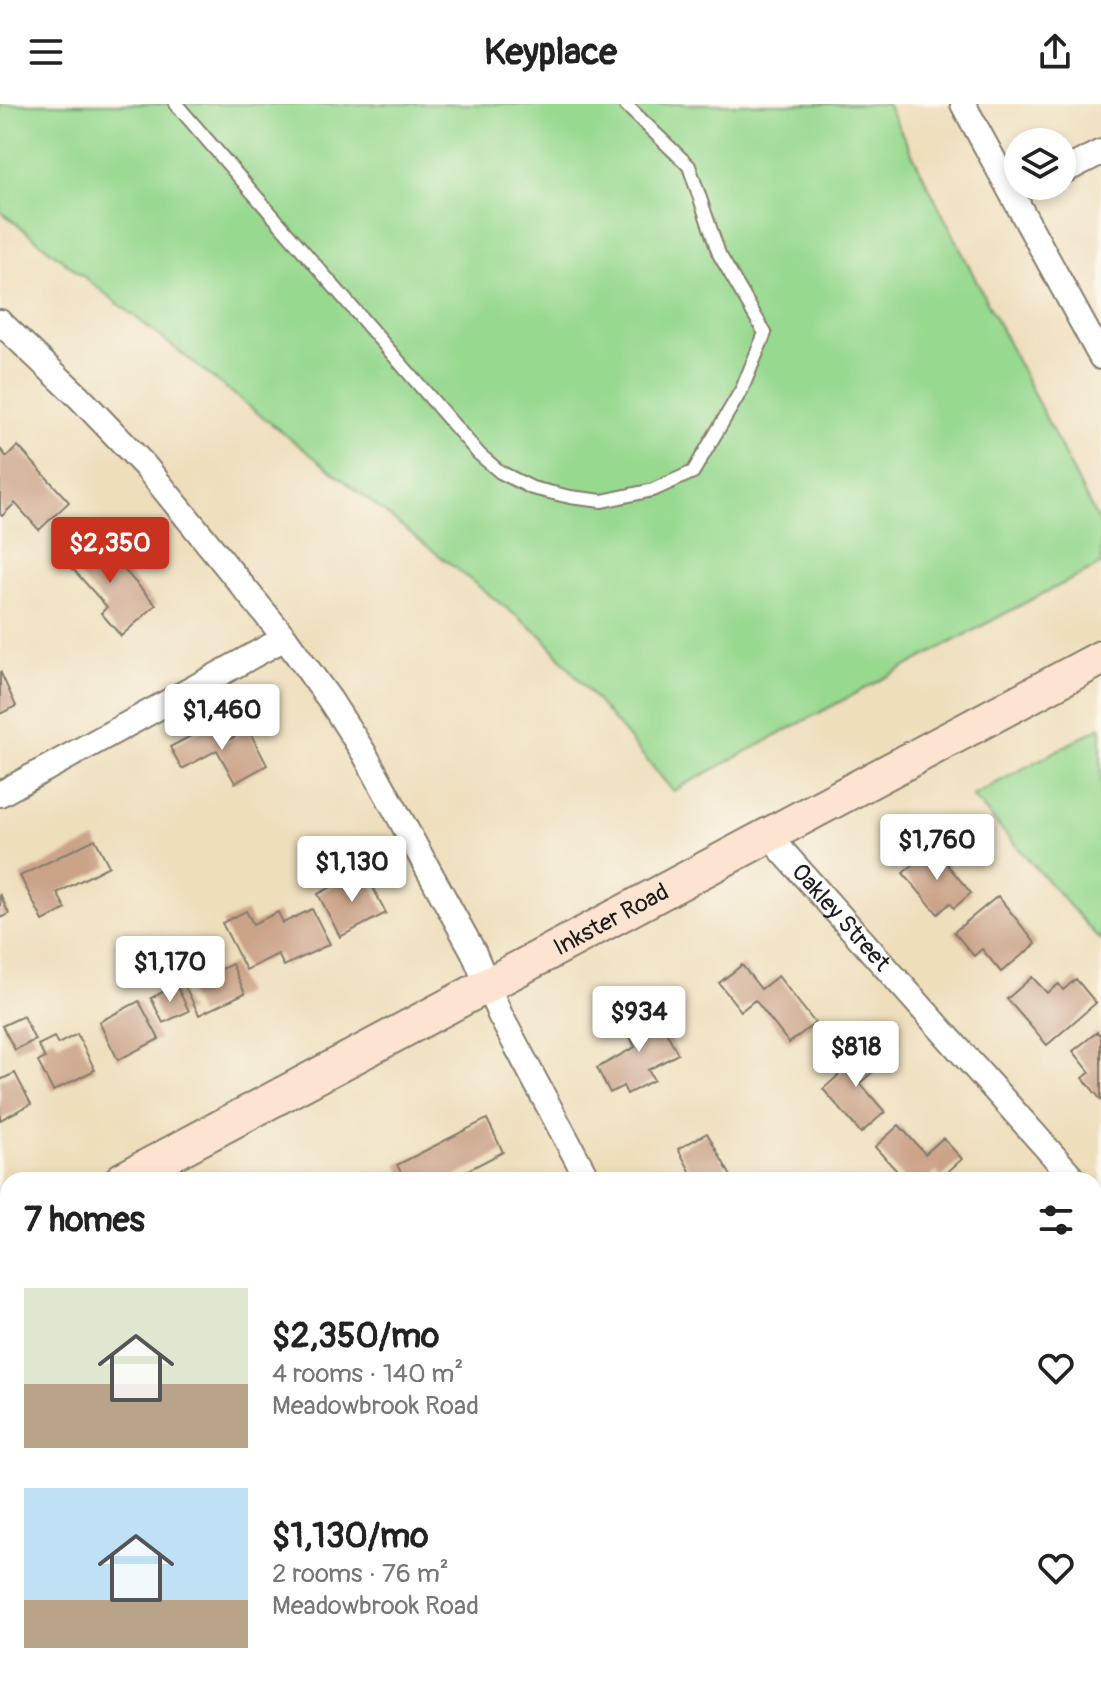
<!DOCTYPE html>
<meta charset="utf-8">
<style>
body{margin:0;font-family:Pangolin,sans-serif;background:#f2f2f2;color:#222;height:100vh;display:flex;flex-direction:column;font-size:30px;white-space:nowrap}
*{box-sizing:border-box;margin:0}
p{font-size:26px;color:#767676}
.icon{flex:none;width:44px;height:44px;fill:none;stroke:currentColor;stroke-width:2;stroke-linecap:round;stroke-linejoin:round}
.map{position:relative;flex:1;overflow:hidden}
.details{position:absolute;left:0px;top:1068px;width:1102px;height:514px;display:flex;flex-direction:column;background:#fff;border-radius:24px 24px 0 0;box-shadow:0 4px 12px #0003}
.details>*{flex:none}
.controls{position:absolute;left:1004px;top:24px;display:grid;gap:16px}
.controls a{display:grid;place-items:center;width:72px;height:72px;border-radius:50%;background:#fff;box-shadow:0 4px 12px #0003;font-size:40px}
.price{position:absolute;translate:-50% -68px;padding:0 18px;border-radius:8px;background:#fff;color:#222;font-size:26px;line-height:52px;filter:drop-shadow(0 2px 4px #0008)}
.price::after{content:'';position:absolute;left:50%;top:48px;width:24px;height:18px;margin-left:-12px;background:inherit;clip-path:polygon(0 0,100% 0,50% 100%)}
.price.current{background:#c8321e;color:#fff}
ul{padding:0;list-style:none}
li{display:flex;align-items:center;gap:24px;height:200px;padding:0 24px}
li span{display:grid;place-items:center;flex:none;width:224px;height:160px;border-radius:0px;color:#555}
li>.icon{margin-inline-start:auto}
span .icon{width:96px;height:96px;fill:#fffc;stroke-width:1}
li b{font-size:34px}
h2{display:flex;justify-content:space-between;align-items:center;height:96px;padding:0 24px;font-size:34px}
header{display:flex;justify-content:space-between;align-items:center;height:104px;padding:0 24px;background:#fff;font-size:36px;font-weight:700}
.map>svg:first-child{display:block}
</style>
<header><svg class="icon" aria-label="menu" viewBox="0 0 24 24"><path d="M4 6h16M4 12h16M4 18h16"/></svg>Keyplace<svg class="icon" aria-label="share" viewBox="0 0 24 24"><path d="M12 15V3M7 8l5-5 5 5M5 13v7h14v-7"/></svg></header>
<div class="map">
<svg width="1101" height="1581" viewBox="0 0 1101 1581">
<rect width="100%" height="100%" fill="#fbf7ec"/>
<filter id="ink" filterUnits="userSpaceOnUse"><feTurbulence type="fractalNoise" baseFrequency=".0125" numOctaves="2"/><feDisplacementMap in="SourceGraphic" scale="16" xChannelSelector="R" yChannelSelector="G"/><feConvolveMatrix kernelMatrix="1 2 1 2 8 2 1 2 1" color-interpolation-filters="sRGB"/></filter>
<filter id="wash" filterUnits="userSpaceOnUse"><feTurbulence type="fractalNoise" baseFrequency=".006" numOctaves="4" result="noise"/><feDisplacementMap in="SourceGraphic" scale="32" xChannelSelector="R" yChannelSelector="G"/><feGaussianBlur stdDeviation="1.8" result="paint"/><feColorMatrix in="noise" values="0 0 0 0 0 0 0 0 0 0 0 0 0 0 0 0 0 1.4 0 .05"/><feComposite in="paint" operator="in"/></filter>
<g filter="url(#wash)">
<rect width="100%" height="100%" fill="#eedebc"/>
<path fill="#98d990" stroke="#5a7a56" stroke-width="2" d="M0 0H887L1101 423V461L1038 492 673 687 542 532 0 107Z
M1101 623V837L972 692Z"/>
<g id="blocks">
<path fill="#cba388" d="M18 342 69 398 39 426 15 399 2 412 0 410V345L7 353Z
M92 430 156 501 121 532 101 509 107 503 64 455Z
M0 567 16 602 0 610Z
M211 621 222 640 248 625 267 661 235 679 217 646 182 665 170 643Z
M95 735 109 762 57 789 66 805 43 817 20 772Z
M933 744 971 789 954 804 950 799 938 810 903 769Z
M364 766 386 809 340 833 318 790Z
M0 790 9 810 0 814Z
M998 792 1036 840 1001 868 982 845 974 852 954 828Z
M312 805 330 840 284 862 278 850 246 866 222 819 246 807 253 820 278 808 283 819Z
M232 860 245 889 199 911 185 882Z
M742 861 761 885 778 872 815 919 789 939 755 896 741 907 719 879Z
M1032 873 1047 889 1059 880 1063 886 1076 875 1096 899 1047 941 1007 895Z
M176 881 189 907 163 919 151 894Z
M139 897 159 935 118 956 99 918Z
M653 903 678 950 648 966 654 976 627 990 623 982 610 989 597 964 635 943 623 919Z
M23 912 35 936 15 946 2 922Z
M1097 928 1101 932V996L1083 974 1090 968 1073 947Z
M77 930 95 966 53 987 38 958 45 954 38 941 54 933 58 940Z
M862 939 881 961 860 979 885 1008 861 1029 823 985 849 962 843 956Z
M15 969 31 1000 0 1016V976Z
M487 1015 503 1048 449 1076H405L397 1061Z
M899 1021 925 1050 943 1034 962 1055 941 1074 937 1068 927 1076H905L875 1043Z
M707 1029 733 1076H695L678 1045Z
M8 1255V1306L0 1310V1260Z
M1101 1268V1330L1094 1321V1274Z
M8 1446V1502L0 1506V1451Z
M1101 1543V1572L1094 1560V1547Z
M161 1574H216L220 1581H162Z
M496 1574H528L515 1581H500Z
M621 1574H648L652 1581H608Z
M669 1574H708L694 1581H672Z"/>
</g>
</g>
<g filter="url(#ink)">
<use href="#blocks" fill-opacity="0" stroke="#857d6c" stroke-width="2"/>
<g fill="none" stroke-linecap="round" stroke-linejoin="round">
<defs>
<path id="lane" d="M176 0 479 350 500 368 532 384 570 393 602 397 653 386 693 368 742 285 765 229 719 150 689 62 625 0"/>
<g id="street">
<path d="M963 0 1101 253"/>
<path d="M1062 68 1101 48"/>
<path d="M0 218 79 293 145 362 285 534 330 596 364 649 473 847 500 911 588 1076"/>
<path d="M0 690 285 534"/>
<path id="s1" d="M768 731 1075 1076"/>
<path d="M1094 1098 1101 1106"/>
<path d="M1094 1422 1101 1416"/>
<path d="M5 1581 18 1574"/>
<path d="M838 1581 851 1574"/>
</g>
<g id="secondary">
<path id="s2" d="M122 1076 1101 554"/>
<path d="M0 1141 8 1137"/>
</g>
</defs>
<use href="#lane" stroke="#857d6c" stroke-width="16"/>
<use href="#street" stroke="#857d6c" stroke-width="28"/>
<use href="#secondary" stroke="#857d6c" stroke-width="38"/>
<use href="#lane" stroke="#fff" stroke-width="12"/>
<use href="#street" stroke="#fff" stroke-width="24"/>
<use href="#secondary" stroke="#fde4d1" stroke-width="34"/>
</g>
</g>
<g text-anchor="middle" stroke-width="8" stroke-linejoin="round" paint-order="stroke">
<g font-size="24" fill="#1c1c1c" stroke="#fbf7ec">
<text dy="8" stroke="none"><textPath href="#s1" startOffset="110">Oakley Street</textPath></text>
<text dy="8" stroke="none"><textPath href="#s2" startOffset="554">Inkster Road</textPath></text>
</g>
</g>
</svg>
<div class="controls">
<a><svg class="icon" aria-label="layers" viewBox="0 0 24 24"><path d="M12 4l9 5-9 5-9-5zM3 14l9 5 9-5"/></svg></a>
</div>
<b class="price current" style="left:110px;top:481px">$2,350</b>
<b class="price" style="left:222px;top:648px">$1,460</b>
<b class="price" style="left:937px;top:778px">$1,760</b>
<b class="price" style="left:352px;top:800px">$1,130</b>
<b class="price" style="left:170px;top:900px">$1,170</b>
<b class="price" style="left:639px;top:950px">$934</b>
<b class="price" style="left:856px;top:985px">$818</b>
<section class="details">
<h2>7 homes<svg class="icon" aria-label="filters" viewBox="0 0 24 24"><path d="M4 7h16M4 17h16"/><circle cx="9" cy="7" r="2"/><circle cx="15" cy="17" r="2"/></svg></h2>
<ul>
<li><span style="background:linear-gradient(#dfe7d0 60%,#b9a48a 0)"><svg class="icon" aria-label="home" viewBox="0 0 24 24"><path d="M3 11l9-7 9 7M6 9v11h12V9"/></svg></span><div><b>$2,350/mo</b><p>4 rooms · 140 m²</p><p>Meadowbrook Road</p></div><svg class="icon" aria-label="heart" viewBox="0 0 24 24"><path d="M12 20l-8-8c-3-5 5-10 8-4 3-6 11-1 8 4z"/></svg></li>
<li><span style="background:linear-gradient(#bfe0f5 70%,#b9a48a 0)"><svg class="icon" aria-label="home" viewBox="0 0 24 24"><path d="M3 11l9-7 9 7M6 9v11h12V9"/></svg></span><div><b>$1,130/mo</b><p>2 rooms · 76 m²</p><p>Meadowbrook Road</p></div><svg class="icon" aria-label="heart" viewBox="0 0 24 24"><path d="M12 20l-8-8c-3-5 5-10 8-4 3-6 11-1 8 4z"/></svg></li>
</ul>
</section>
</div>
